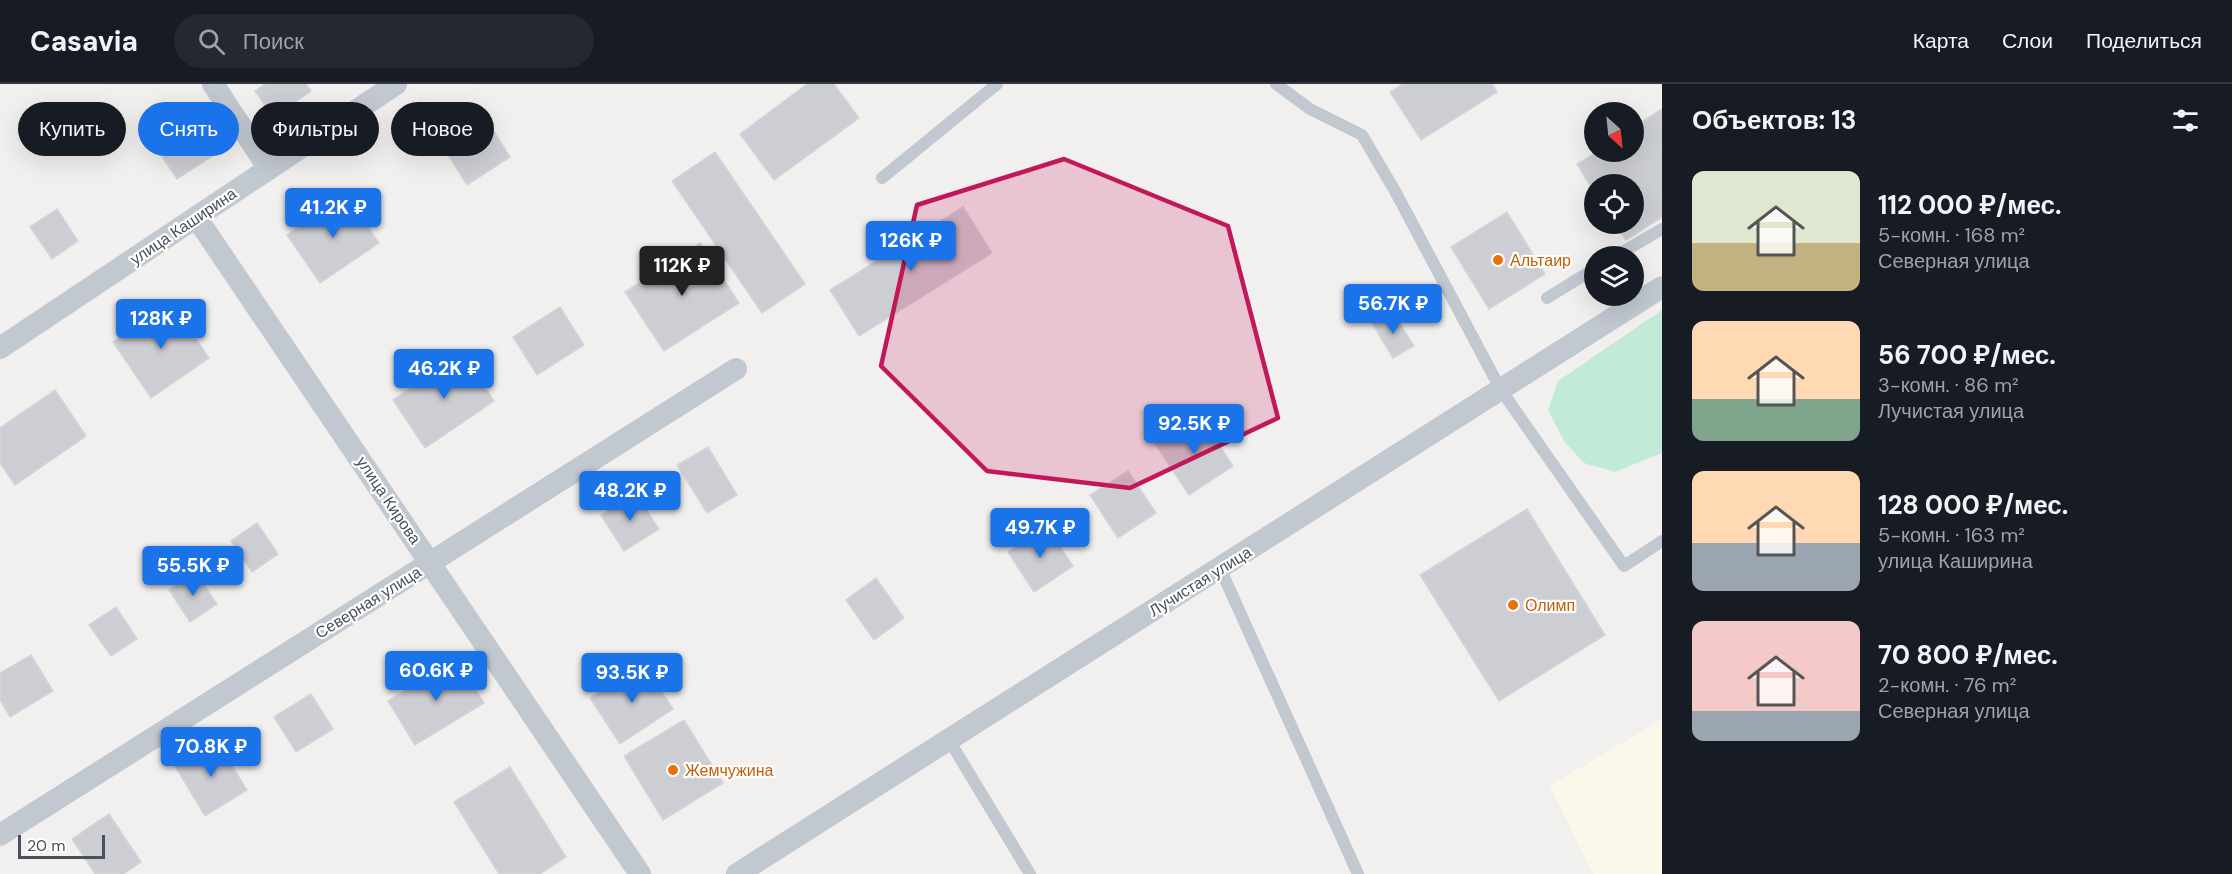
<!DOCTYPE html>
<html lang="ru">
<meta charset="utf-8">
<style>
body{margin:0;font-family:"DM Sans",sans-serif;background:#242831;color:#f1f3f6;height:100vh;display:flex;flex-direction:column;font-size:22px;white-space:nowrap}
*{box-sizing:border-box;margin:0}
p{font-size:20px;color:#9ea1a6}
.icon{flex:none;width:33px;height:33px;fill:none;stroke:currentColor;stroke-width:2;stroke-linecap:round;stroke-linejoin:round}
.map{position:relative;flex:1;overflow:hidden}
.panel{display:flex;flex-direction:column;background:#171b24;width:570px}
.panel>*{flex:none}
.hud{position:absolute;left:18px;top:18px;width:570px;height:54px;display:flex;gap:12px}
.needle{width:39px;rotate:153deg}
.fabs{position:absolute;left:1584px;top:18px;display:grid;gap:12px}
.fabs a{display:grid;place-items:center;width:60px;height:60px;border-radius:50%;background:#171b24;box-shadow:0 6px 24px #0002;font-size:30px}
.scale{position:absolute;left:18px;bottom:15px;width:87px;box-sizing:border-box;padding-left:6px;border:3px solid #49505b;border-top:0;font-size:16px;line-height:21px;white-space:nowrap;color:#49505b;-webkit-text-stroke:4px #fff;paint-order:stroke}
.price{position:absolute;translate:-50% -51px;padding:0 14px;border-radius:6px;background:#1a73e8;color:#fff;font-size:20px;line-height:39px;filter:drop-shadow(0 2px 3px #0008)}
.price::after{content:'';position:absolute;left:50%;top:36px;width:18px;height:14px;margin-left:-9px;background:inherit;clip-path:polygon(0 0,100% 0,50% 100%)}
.price.selected{background:#222;color:#fff}
ul{padding:0;list-style:none}
li{display:flex;align-items:center;gap:18px;height:150px;padding:0 30px}
li span{display:grid;place-items:center;flex:none;width:168px;height:120px;border-radius:12px;color:#555}
li>.icon{margin-inline-start:auto}
span .icon{width:72px;height:72px;fill:#fffc;stroke-width:1}
li b{font-size:26px}
h2{display:flex;justify-content:space-between;align-items:center;height:72px;padding:0 30px;font-size:26px}
.pill{padding:0 21px;border-radius:27px;background:#171b24;box-shadow:0 6px 24px #0002;font-size:21px;line-height:54px}
.pill.selected{background:#1a73e8;color:#fff}
header{display:flex;align-items:center;gap:36px;box-sizing:border-box;height:84px;padding:0 30px;background:#171b24;border-bottom:2px solid #363941}
header strong{font-size:28px}
nav{display:flex;gap:33px;margin-inline-start:auto;font-size:21px}
.search{width:420px;height:54px;background:#242831;display:flex;align-items:center;gap:15px;box-sizing:border-box;padding:0 21px;border-radius:33px;color:#9ea1a6;font-size:22px}
main{display:flex;flex:1;min-height:0}
.map>svg:first-child{display:block}
</style>
<header>
<strong>Casavia</strong>
<div class="search"><svg class="icon" aria-label="search" viewBox="0 0 24 24"><circle cx="10" cy="10" r="6"/><path d="M15 15l6 6"/></svg>Поиск</div>
<nav><a>Карта</a><a>Слои</a><a>Поделиться</a></nav>
</header>
<main>
<div class="map">
<svg width="1662" height="790" viewBox="0 0 1662 790">
<rect width="100%" height="100%" fill="#f2f0ef"/>
<path fill="#fbf8ea" d="M1662 635V790H1593L1550 702Z"/>
<path fill="#c2ebd7" d="M1662 226V369L1615 388 1584 379 1564 357 1548 326 1558 297Z"/>
<path fill="#cdced3" stroke="#d4d5da" stroke-width="1.5" d="M265 0H306L311 7 273 33 255 7Z
M807 0H834L859 34 774 96 740 50Z
M1403 0H1492L1497 8 1421 56 1390 8Z
M1662 25V133L1626 156 1615 140H1634V100H1594V108L1577 80 1597 68H1634V43Z
M481 27 510 73 467 101 438 55Z
M210 33 228 62 177 95 158 67Z
M715 68 805 200 762 229 672 97Z
M346 111 379 159 320 199 287 151Z
M963 123 992 169 859 252 830 206Z
M57 125 78 157 52 175 30 143Z
M1507 128 1545 190 1489 225 1451 163Z
M700 159 739 219 664 267 625 208Z
M172 219 209 274 151 314 113 258Z
M560 223 584 261 537 291 513 253Z
M1392 227 1414 262 1393 274 1372 239Z
M463 269 494 317 425 364 393 316Z
M55 306 86 352 15 401 0 379V344Z
M1200 331 1233 382 1189 411 1155 360Z
M708 363 737 411 707 429 677 381Z
M1128 387 1156 429 1118 454 1090 411Z
M636 410 659 445 624 467 601 431Z
M1527 425 1605 551 1499 617 1420 491Z
M257 439 278 470 252 488 231 457Z
M1047 443 1073 482 1034 508 1008 468Z
M196 489 217 520 190 538 169 506Z
M876 494 904 534 874 556 846 516Z
M116 523 137 555 111 572 89 541Z
M31 571 53 607 10 633 0 616V589Z
M456 574 484 619 415 661 388 617Z
M643 579 673 625 620 660 590 614Z
M311 610 333 645 296 668 274 633Z
M684 636 723 699 663 736 624 672Z
M217 657 247 706 205 732 175 682Z
M510 683 566 773 540 790H499L454 718Z
M109 730 141 778 123 790H95L72 755Z"/>
<g fill="none" stroke-linecap="round" stroke-linejoin="round">
<path stroke="#c1c8d0" stroke-width="12" d="M1276 0 1310 25 1362 51 1395 107 1501 306 1624 482 1662 457
M882 94 997 0
M1616 172 1662 145
M1547 214 1594 185
M1220 484 1358 790
M949 656 1030 790"/>
<path stroke="#c1c8d0" stroke-width="22" d="M213 0 269 85
M196 133 640 790
M0 264 396 0
M0 751 736 285
M737 790 1662 203"/>
</g>
<path fill="#c2185b" fill-opacity="0.2" stroke="#c2185b" stroke-width="4.5" stroke-linejoin="round" d="M1064 75 1228 142 1278 334 1130 404 987 387 881 282 917 121Z"/>
<g fill="#e8710a" stroke="#fff" stroke-width="2">
<circle cx="1498" cy="176" r="6"/>
<circle cx="1513" cy="521" r="6"/>
<circle cx="673" cy="686" r="6"/>
</g>
<g text-anchor="middle" stroke-width="4.5" stroke-linejoin="round" paint-order="stroke">
<g font-size="16" fill="#49505b" stroke="#fff">
<text transform="translate(183 142) rotate(-34)" y="6">улица Каширина</text>
<text transform="translate(389 416) rotate(56)" y="6">улица Кирова</text>
<text transform="translate(1200 497) rotate(-32)" y="6">Лучистая улица</text>
<text transform="translate(368 518) rotate(-32)" y="6">Северная улица</text>
</g>
<g font-size="16" fill="#c56008" stroke="#fff" text-anchor="start">
<text x="1510" y="182">Альтаир</text>
<text x="1525" y="527">Олимп</text>
<text x="685" y="692">Жемчужина</text>
</g>
</g>
</svg>
<div class="fabs">
<a><svg class="needle" viewBox="-14 -14 28 28"><path d="M0-13l5 13h-10z" fill="#e53935"/><path d="M0 13l5-13h-10z" fill="#9ea1a6"/></svg></a>
<a><svg class="icon" aria-label="locate" viewBox="0 0 24 24"><circle cx="12" cy="12" r="6"/><path d="M12 2v4M12 18v4M2 12h4M18 12h4"/></svg></a>
<a><svg class="icon" aria-label="layers" viewBox="0 0 24 24"><path d="M12 4l9 5-9 5-9-5zM3 14l9 5 9-5"/></svg></a>
</div>
<div class="scale">20 m</div>
<b class="price" style="left:333px;top:155px">41.2K ₽</b>
<b class="price" style="left:911px;top:188px">126K ₽</b>
<b class="price selected" style="left:682px;top:213px">112K ₽</b>
<b class="price" style="left:1393px;top:251px">56.7K ₽</b>
<b class="price" style="left:161px;top:266px">128K ₽</b>
<b class="price" style="left:444px;top:316px">46.2K ₽</b>
<b class="price" style="left:1194px;top:371px">92.5K ₽</b>
<b class="price" style="left:630px;top:438px">48.2K ₽</b>
<b class="price" style="left:1040px;top:475px">49.7K ₽</b>
<b class="price" style="left:193px;top:513px">55.5K ₽</b>
<b class="price" style="left:436px;top:618px">60.6K ₽</b>
<b class="price" style="left:632px;top:620px">93.5K ₽</b>
<b class="price" style="left:211px;top:694px">70.8K ₽</b>
<div class="hud">
<a class="pill">Купить</a>
<a class="pill selected">Снять</a>
<a class="pill">Фильтры</a>
<a class="pill">Новое</a>
</div>
</div>
<section class="panel">
<h2>Объектов: 13<svg class="icon" aria-label="filters" viewBox="0 0 24 24"><path d="M4 7h16M4 17h16"/><circle cx="9" cy="7" r="2"/><circle cx="15" cy="17" r="2"/></svg></h2>
<ul>
<li><span style="background:linear-gradient(#dfe7d0 60%,#c2b280 0)"><svg class="icon" aria-label="home" viewBox="0 0 24 24"><path d="M3 11l9-7 9 7M6 9v11h12V9"/></svg></span><div><b>112 000 ₽/мес.</b><p>5-комн. · 168 m²</p><p>Северная улица</p></div></li>
<li><span style="background:linear-gradient(#ffd9b3 65%,#7fa58c 0)"><svg class="icon" aria-label="home" viewBox="0 0 24 24"><path d="M3 11l9-7 9 7M6 9v11h12V9"/></svg></span><div><b>56 700 ₽/мес.</b><p>3-комн. · 86 m²</p><p>Лучистая улица</p></div></li>
<li><span style="background:linear-gradient(#ffd9b3 60%,#9aa5b1 0)"><svg class="icon" aria-label="home" viewBox="0 0 24 24"><path d="M3 11l9-7 9 7M6 9v11h12V9"/></svg></span><div><b>128 000 ₽/мес.</b><p>5-комн. · 163 m²</p><p>улица Каширина</p></div></li>
<li><span style="background:linear-gradient(#f6c9c9 75%,#9aa5b1 0)"><svg class="icon" aria-label="home" viewBox="0 0 24 24"><path d="M3 11l9-7 9 7M6 9v11h12V9"/></svg></span><div><b>70 800 ₽/мес.</b><p>2-комн. · 76 m²</p><p>Северная улица</p></div></li>
</ul>
</section>
</main>
